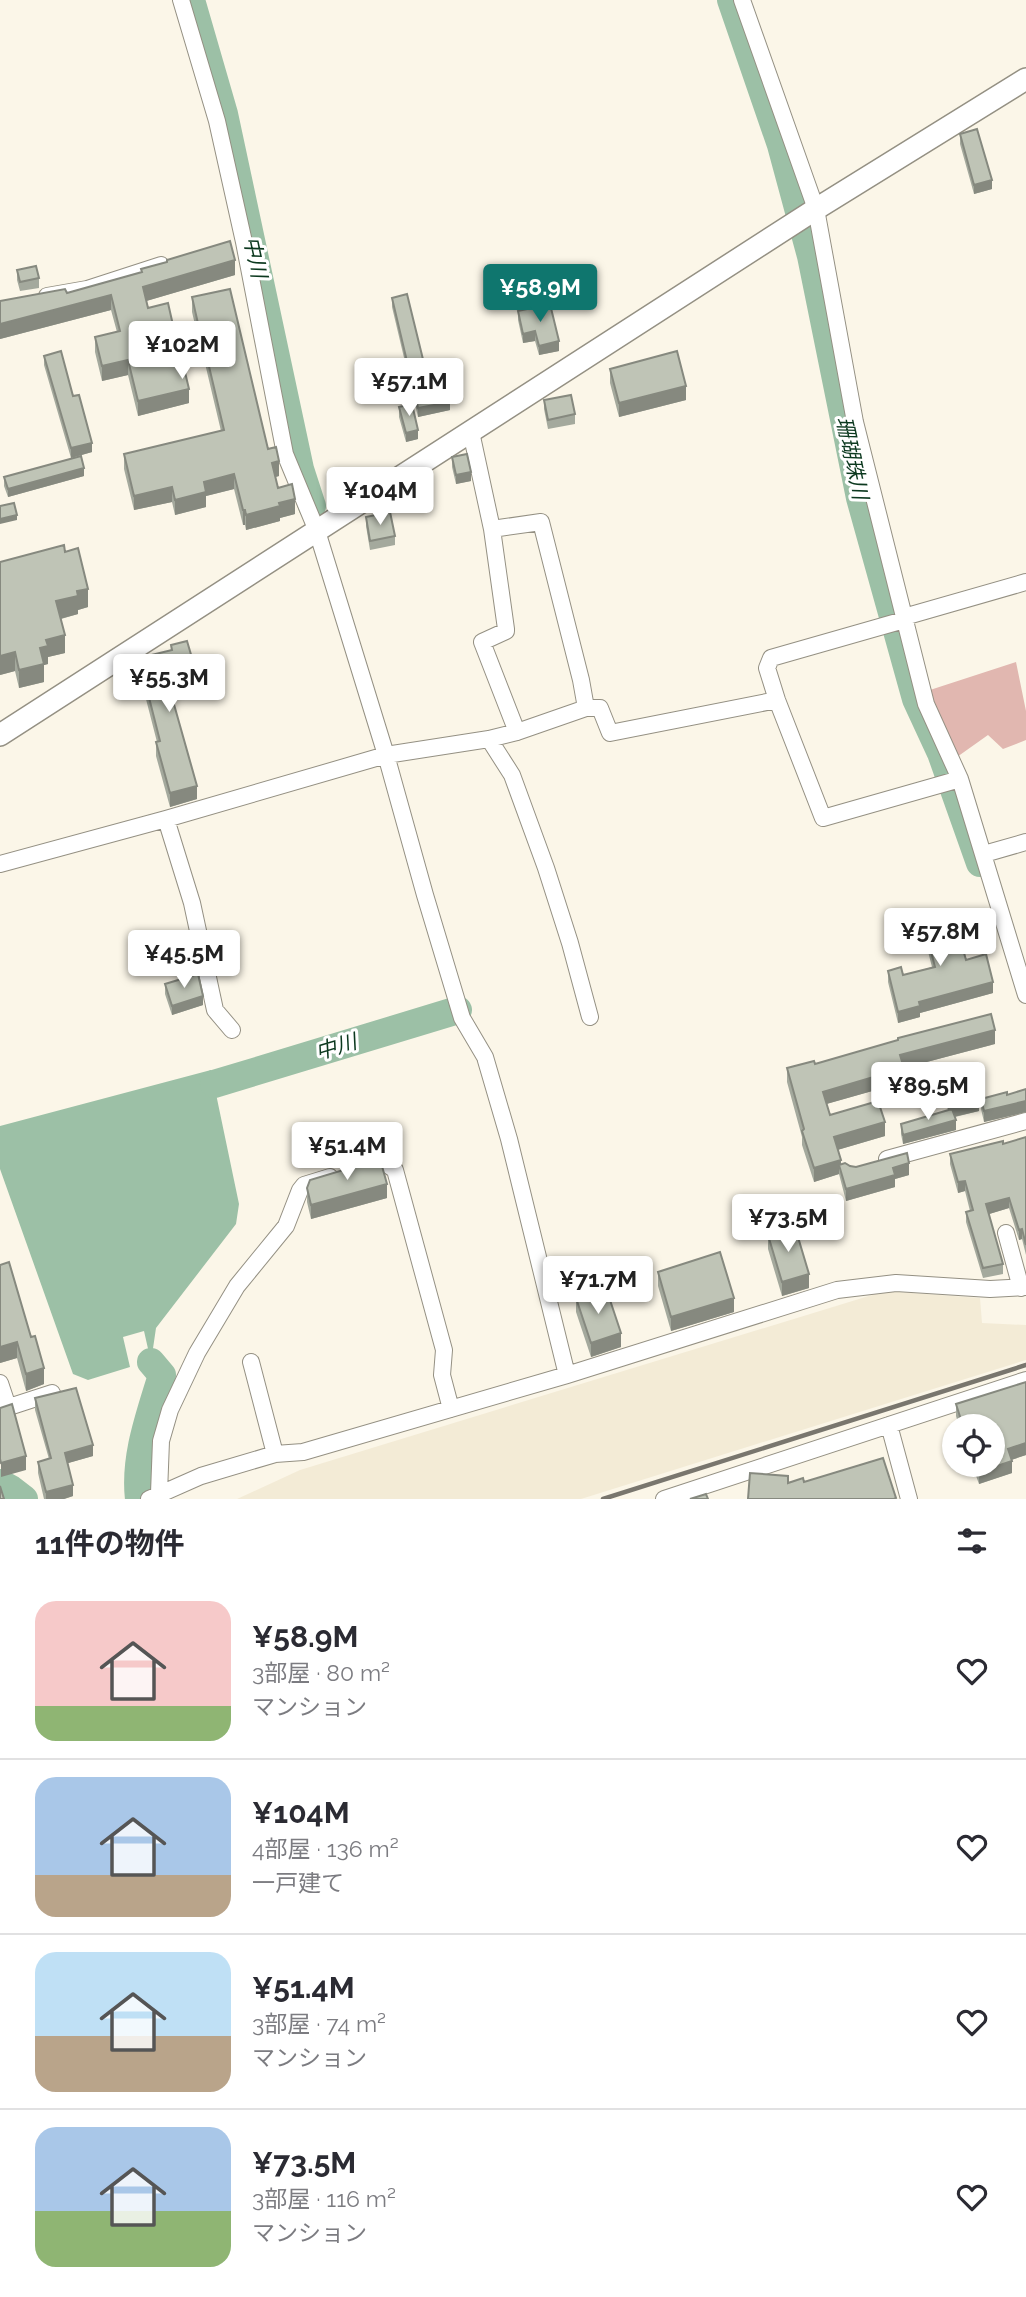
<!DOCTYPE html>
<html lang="ja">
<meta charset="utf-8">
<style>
body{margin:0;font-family:Raleway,"Noto Sans JP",sans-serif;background:#f7f7f7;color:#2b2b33;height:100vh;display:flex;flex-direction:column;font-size:26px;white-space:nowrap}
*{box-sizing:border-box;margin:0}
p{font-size:23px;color:#7c7c81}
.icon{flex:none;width:38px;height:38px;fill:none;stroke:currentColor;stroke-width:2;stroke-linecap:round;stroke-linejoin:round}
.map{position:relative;height:1499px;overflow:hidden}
.drawer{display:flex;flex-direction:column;background:#fff;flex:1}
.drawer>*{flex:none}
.tools{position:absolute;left:942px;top:1414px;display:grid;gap:14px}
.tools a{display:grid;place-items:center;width:63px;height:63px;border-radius:50%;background:#fff;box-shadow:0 2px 5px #0004;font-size:35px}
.price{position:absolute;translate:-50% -60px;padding:0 16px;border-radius:7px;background:#fff;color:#222;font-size:23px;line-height:46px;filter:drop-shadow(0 2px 4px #0008)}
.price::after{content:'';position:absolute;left:50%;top:42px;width:21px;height:16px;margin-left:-10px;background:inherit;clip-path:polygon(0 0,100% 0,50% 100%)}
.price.current{background:#0f766e;color:#fff}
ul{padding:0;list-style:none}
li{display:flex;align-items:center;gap:21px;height:175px;padding:0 35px}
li+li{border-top:2px solid #e1e1e2}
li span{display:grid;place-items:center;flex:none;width:196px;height:140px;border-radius:21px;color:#555}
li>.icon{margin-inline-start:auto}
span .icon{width:84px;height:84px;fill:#fffc;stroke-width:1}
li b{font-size:30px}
h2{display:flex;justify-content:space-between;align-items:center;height:84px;padding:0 35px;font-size:30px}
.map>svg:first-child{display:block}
</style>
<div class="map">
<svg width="1026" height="1499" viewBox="0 0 1026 1499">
<rect width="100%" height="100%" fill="#fbf6e8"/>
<path fill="#f3ebd6" d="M885 1291 980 1298 982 1323 1026 1325V1360L581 1499H237L300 1470Z"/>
<path fill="#e1b7b0" d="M1016 662 1026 711V740L1003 749 988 735 957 757 934 711 930 690Z"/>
<path fill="#9cc0a6" d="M211 1070 239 1204 236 1224 156 1328 151 1362 144 1331 123 1337 130 1367 88 1380 73 1374 0 1169V1126Z"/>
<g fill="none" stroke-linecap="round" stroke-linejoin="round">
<path stroke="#9cc0a6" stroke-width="28" d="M191 0 224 114 300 469 312 506
M731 0 781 145 811 256 860 498 916 699 941 753 980 863
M214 1084 458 1010
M0 1483 11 1489 24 1499
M139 1499C134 1457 150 1415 162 1375L151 1362"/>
<defs>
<path id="street" d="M181 0 217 121 244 242 285 454 317 531 386 755 425 895 462 1018 485 1057 509 1139 567 1375
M742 0 816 209 855 422 926 704 960 779 1026 995
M47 296 87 289 161 265
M471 432 492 529 506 629V631L482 642 517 732
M492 529 541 522 581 680 586 708
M904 617 1026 582
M904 620 771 658 767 668 777 700 823 818 960 779
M489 739 512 775 546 868 570 943 590 1017
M166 819 192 903 215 1010 232 1030
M984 854 1026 842
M0 864 166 819 386 755 489 739 517 732 586 708H600L610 733 777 700
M887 1159 1026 1121
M361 1168 382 1161 395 1170 444 1350 442 1375 451 1409
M1006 1233 1021 1288
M251 1362 275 1454
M0 1383 8 1407
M0 1410 52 1393
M889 1425 909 1499
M159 1493 161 1441 170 1410 197 1353 237 1286 286 1226 300 1190 304 1185 330 1177
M149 1499 201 1476 275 1454 303 1452 567 1375 837 1290 896 1283 990 1289 1026 1287
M664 1499 1026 1380"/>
<path id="secondary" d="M0 735 816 209 1026 79"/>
</defs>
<use href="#street" stroke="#949083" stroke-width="18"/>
<use href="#secondary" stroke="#949083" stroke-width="24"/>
<use href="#street" stroke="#fff" stroke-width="16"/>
<use href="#secondary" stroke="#fff" stroke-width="21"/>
<path stroke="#79766e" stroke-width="4.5" d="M603 1499 1026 1365"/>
</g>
<path fill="#a4a99d" d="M960 134 992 189 974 194 960 144Z
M141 269 235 275 146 301 148 308 175 334 196 329 192 312V297L268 449 279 476 275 477 278 488 295 514 280 518V521L246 530 245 525H243L234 489 206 496V507L175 515 172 502 134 510 124 469V454L221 431 203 355 182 361 189 403 138 416 128 375 102 381 95 352V337L117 332 111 310 0 339V301L67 293 141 272Z
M17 270 39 278V288L20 291 17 280Z
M392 298 430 388 450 410 418 417 392 307Z
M518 311 559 351 539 355 535 341 523 343 518 320Z
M44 356 73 396 92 452 71 458 44 365Z
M610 369 686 400 619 417 610 383Z
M544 400 575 414V424L548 429 544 409Z
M399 407 418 439 406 442 399 417Z
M452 457 471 481 456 484 452 467Z
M84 476 8 497 4 486V477Z
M366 517 395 536V545L370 550 366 526Z
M65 552 88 607 78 610V614L61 619 65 653 48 657V664L44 665V682L19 688 15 671 0 675Z
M171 645 195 681 170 688 197 799 170 807 156 756V742H157L139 672V658L171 650Z
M923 921 966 960 993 993 920 1013V1017L898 1023 888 982V971L903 975 932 967 923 932Z
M165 984 203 1005 172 1015 165 994Z
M995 1044 904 1068V1082L826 1104 830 1115 885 1136 837 1150 841 1165 909 1175 895 1179V1187L846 1201 839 1174 814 1182 802 1145V1137L787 1082V1068Z
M943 1085 979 1111 955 1117 956 1130 903 1144 901 1134V1124L948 1110 943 1094Z
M1026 1089V1112L984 1122 981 1109V1099L1007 1095Z
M1026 1137V1255L1022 1239 1019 1240 1009 1208 989 1214 1003 1264V1274L983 1278 966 1222V1212L970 1211 965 1191 958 1193 950 1164V1154L1003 1144Z
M307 1188 387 1198 311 1219 307 1202Z
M768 1235 809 1288 782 1296 768 1249Z
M0 1265 44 1384 26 1391 17 1358 0 1363Z
M658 1272 734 1312 671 1331 658 1286Z
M576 1298 621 1347 591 1357 576 1312Z
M1026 1382V1455L1011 1460 1012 1473 979 1484 972 1465H992V1426H959L956 1416V1404Z
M35 1398 93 1456 68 1463 73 1496 64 1499H44L38 1473V1462L49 1459 35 1410Z"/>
<path fill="#86897f" d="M992 180V189L974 194V185Z
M235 260V275L143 302V287Z
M111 295V310L0 339V324Z
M535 331V341L523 343V334Z
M203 341V355L179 361V347Z
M559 341V351L539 355V346Z
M128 360V375L102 381V366Z
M686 386V400L619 417V403Z
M189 389V403L138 416V401Z
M450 402V410L418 417V408Z
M418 430V439L406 442V433Z
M92 443V452L71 458V448Z
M279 461V476L272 478V463Z
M84 468V476L8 497V489Z
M471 472V481L456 484V475Z
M234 474V489L206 496V507L175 515V500L204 482Z
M172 487V502L134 510V496Z
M295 499V514L280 518V521L246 530V515L279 503Z
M243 510H245V525H243Z
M17 515V520L0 524V519Z
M88 589V607L78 610V614L56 620V601L77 591Z
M65 635V653L48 657V664L44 665V682L19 688V670L40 648 46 640Z
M15 652V671L0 675V656Z
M195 668V681L166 689V676Z
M197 786V799L170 807V793Z
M993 982V993L920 1013V1017L898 1023V1012L919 1002Z
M203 996V1005L172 1015V1006Z
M995 1030V1044L900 1069V1055Z
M904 1068V1082L823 1105V1092Z
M979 1101V1111L949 1118V1109Z
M1026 1101V1112L984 1122V1111Z
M956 1120V1130L903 1144V1135Z
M885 1122V1136L834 1151V1137Z
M841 1160V1170L839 1165V1174L814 1182V1168Z
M909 1163V1175L895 1179V1187L846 1201V1189L893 1168Z
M965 1181V1191L958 1193V1182Z
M387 1184V1198L311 1219V1205Z
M1009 1198V1208L986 1215V1204Z
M1022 1229V1239L1019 1240V1230Z
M809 1274V1288L782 1296V1282Z
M734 1298V1312L671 1331V1317Z
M621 1333V1347L591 1357V1343Z
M17 1342V1358L0 1363V1347Z
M44 1368V1384L26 1391V1374Z
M1026 1443V1455L1008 1461V1449Z
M93 1445V1456L65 1464V1453Z
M26 1456V1470L1 1477V1463Z
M1012 1461V1473L979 1484V1472Z
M73 1485V1496L64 1499H46V1492Z"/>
<path fill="#bfc4b6" stroke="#86897f" stroke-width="2" d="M977 129 992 180 974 185 960 134Z
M230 241 235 260 143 287 148 308 168 303 175 334 199 328 192 297 230 289 268 449 276 447 279 461 272 463 278 488 292 484 295 499 279 503 280 506 246 515 245 510H243L234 474 204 482 206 492 175 500 172 487 134 496 124 454 224 430 203 341 179 347 189 389 138 401 128 360 102 366 95 337 120 331 111 295 0 324V301L65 289 67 293 142 272 141 269 167 262V260Z
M36 266 39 278 20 282 17 270Z
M407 294 430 388 446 384 450 402 418 408 392 298Z
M550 304 559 341 539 346 535 331 523 334 518 311Z
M61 351 73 396 79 395 92 443 71 448 44 356Z
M677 351 686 386 619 403 610 369Z
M571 395 575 414 548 420 544 400Z
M412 404 418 430 406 433 399 407Z
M467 454 471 472 456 475 452 457Z
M81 456 84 468 8 489 4 477Z
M14 503 17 515 0 519V506Z
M390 512 395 536 370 541 366 517Z
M64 545 65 552 78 548 88 589 77 591 78 596 56 601 65 635 46 640 48 646 40 648 44 664 19 670 15 652 0 656V562Z
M187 641 195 668 166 676 197 786 170 793 156 742 160 741 139 658 172 650 171 645Z
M953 913 966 960 986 954 993 982 919 1002 920 1006 898 1012 888 971 901 967 903 975 935 967 923 921Z
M198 974 203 996 172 1006 165 984Z
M991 1014 995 1030 900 1055 904 1068 823 1092 830 1115 878 1101 885 1122 834 1137 841 1160 814 1168 802 1131 804 1129 787 1068 814 1061 815 1064 898 1040V1038Z
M972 1077 979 1101 949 1109 943 1085Z
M1026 1089V1101L984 1111 981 1099 1007 1092V1095Z
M952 1109 956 1120 903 1135 901 1124Z
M1026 1137V1245L1022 1229 1019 1230 1009 1198 986 1204 1003 1264 983 1268 966 1212 973 1210 965 1181 958 1182 950 1154 1003 1141V1144Z
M907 1153 909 1163 893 1168 895 1175 846 1189 839 1165 845 1163 850 1166 856 1167Z
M380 1159 387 1184 311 1205 307 1188 310 1180Z
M795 1227 809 1274 782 1282 768 1235Z
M720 1252 734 1298 671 1317 658 1272Z
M9 1262 31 1337 35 1336 44 1368 26 1374 17 1342 0 1347V1265Z
M606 1288 621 1333 591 1343 576 1298Z
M1026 1382V1443L1008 1449 1012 1461 979 1472 976 1465H992V1426H963L956 1404Z
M76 1388 93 1445 65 1453 73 1485 46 1492 38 1462 51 1458 35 1398Z
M12 1404 26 1456 1 1463 0 1459V1408Z
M883 1458 896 1498 894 1499H748L750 1473 788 1476V1483L803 1478 804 1482Z
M0 1486 4 1499H0Z
M706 1494 708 1499H690Z"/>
<g text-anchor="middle" stroke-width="6" stroke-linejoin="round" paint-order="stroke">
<g font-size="21" font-style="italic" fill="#0c391f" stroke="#fff">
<text transform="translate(255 257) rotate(78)" y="7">中川</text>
<text transform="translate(852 458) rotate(78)" y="7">珊瑚珠川</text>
<text transform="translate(336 1047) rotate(-17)" y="7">中川</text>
</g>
</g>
</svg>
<div class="tools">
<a><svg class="icon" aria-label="locate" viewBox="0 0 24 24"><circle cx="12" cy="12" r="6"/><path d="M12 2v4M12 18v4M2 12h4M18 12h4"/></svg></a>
</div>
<b class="price current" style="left:540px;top:324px">¥58.9M</b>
<b class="price" style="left:182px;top:381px">¥102M</b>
<b class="price" style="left:409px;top:418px">¥57.1M</b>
<b class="price" style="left:380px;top:527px">¥104M</b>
<b class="price" style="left:169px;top:714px">¥55.3M</b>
<b class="price" style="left:940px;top:968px">¥57.8M</b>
<b class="price" style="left:184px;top:990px">¥45.5M</b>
<b class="price" style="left:928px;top:1122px">¥89.5M</b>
<b class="price" style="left:347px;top:1182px">¥51.4M</b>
<b class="price" style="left:788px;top:1254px">¥73.5M</b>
<b class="price" style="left:598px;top:1316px">¥71.7M</b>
</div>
<section class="drawer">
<h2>11件の物件<svg class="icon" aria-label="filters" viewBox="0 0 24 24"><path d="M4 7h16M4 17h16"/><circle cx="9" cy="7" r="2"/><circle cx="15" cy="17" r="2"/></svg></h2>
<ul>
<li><span style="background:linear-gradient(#f6c9c9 75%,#8fb573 0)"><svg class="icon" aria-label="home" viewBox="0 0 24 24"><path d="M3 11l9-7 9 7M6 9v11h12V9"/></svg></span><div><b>¥58.9M</b><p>3部屋 · 80 m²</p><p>マンション</p></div><svg class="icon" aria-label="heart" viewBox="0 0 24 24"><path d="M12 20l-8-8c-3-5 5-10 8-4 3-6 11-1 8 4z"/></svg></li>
<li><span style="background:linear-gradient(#a9c7e8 70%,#b9a48a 0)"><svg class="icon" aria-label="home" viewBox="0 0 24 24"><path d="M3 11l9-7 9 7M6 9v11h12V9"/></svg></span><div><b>¥104M</b><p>4部屋 · 136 m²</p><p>一戸建て</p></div><svg class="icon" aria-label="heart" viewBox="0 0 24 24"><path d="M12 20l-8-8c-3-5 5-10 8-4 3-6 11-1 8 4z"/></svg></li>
<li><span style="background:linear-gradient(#bfe0f5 60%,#b9a48a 0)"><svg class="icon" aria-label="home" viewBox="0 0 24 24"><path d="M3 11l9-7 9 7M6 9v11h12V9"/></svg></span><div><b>¥51.4M</b><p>3部屋 · 74 m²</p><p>マンション</p></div><svg class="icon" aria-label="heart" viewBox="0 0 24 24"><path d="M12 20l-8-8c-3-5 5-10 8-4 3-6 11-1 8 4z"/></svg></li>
<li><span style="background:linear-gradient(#a9c7e8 60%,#8fb573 0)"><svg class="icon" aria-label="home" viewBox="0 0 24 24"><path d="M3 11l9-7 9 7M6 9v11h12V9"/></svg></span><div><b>¥73.5M</b><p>3部屋 · 116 m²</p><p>マンション</p></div><svg class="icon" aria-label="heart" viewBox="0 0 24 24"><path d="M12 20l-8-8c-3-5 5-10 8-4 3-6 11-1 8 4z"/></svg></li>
</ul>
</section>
